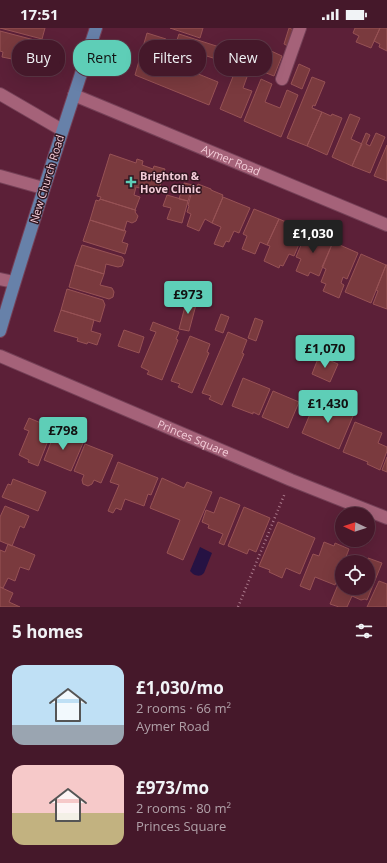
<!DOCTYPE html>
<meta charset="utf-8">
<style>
body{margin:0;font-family:"Open Sans",sans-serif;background:#4c2132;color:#f1f3f6;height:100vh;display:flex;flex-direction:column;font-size:15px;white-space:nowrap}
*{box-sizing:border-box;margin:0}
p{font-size:13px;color:#b0a0a8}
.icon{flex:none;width:22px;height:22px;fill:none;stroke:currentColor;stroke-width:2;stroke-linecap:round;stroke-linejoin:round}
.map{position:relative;height:579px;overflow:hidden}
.drawer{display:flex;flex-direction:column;background:#45182a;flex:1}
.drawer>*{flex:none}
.banner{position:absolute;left:12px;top:12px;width:363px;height:36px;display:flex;gap:8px}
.needle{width:26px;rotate:274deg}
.controls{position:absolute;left:335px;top:479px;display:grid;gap:8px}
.controls a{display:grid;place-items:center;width:40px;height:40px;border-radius:50%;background:#45182a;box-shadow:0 4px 16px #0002,0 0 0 1px #5d3747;font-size:20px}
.price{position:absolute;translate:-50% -34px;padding:0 9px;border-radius:4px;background:#5eceb7;color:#111;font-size:13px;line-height:26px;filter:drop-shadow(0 1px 2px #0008)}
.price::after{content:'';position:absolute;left:50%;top:24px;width:12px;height:9px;margin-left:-6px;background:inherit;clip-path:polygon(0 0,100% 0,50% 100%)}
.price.active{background:#222;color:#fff}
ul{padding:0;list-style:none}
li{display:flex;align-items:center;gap:12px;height:100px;padding:0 12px}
li span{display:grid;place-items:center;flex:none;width:112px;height:80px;border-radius:12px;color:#555}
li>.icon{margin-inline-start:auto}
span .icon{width:48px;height:48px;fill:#fffc;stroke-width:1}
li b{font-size:17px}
h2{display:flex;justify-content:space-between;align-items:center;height:48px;padding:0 12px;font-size:17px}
.tag{padding:0 14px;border-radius:16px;background:#45182a;box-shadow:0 4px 16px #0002,0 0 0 1px #5d3747;font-size:14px;line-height:36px}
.tag.active{background:#5eceb7;color:#111}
.status{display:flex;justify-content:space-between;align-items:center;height:28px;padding:0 20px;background:#45182a;direction:ltr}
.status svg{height:11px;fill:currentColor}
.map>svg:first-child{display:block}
</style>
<div class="status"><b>17:51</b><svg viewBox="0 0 49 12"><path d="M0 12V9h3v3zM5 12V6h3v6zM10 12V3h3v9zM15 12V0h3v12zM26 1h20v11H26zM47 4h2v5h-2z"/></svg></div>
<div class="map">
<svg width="387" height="579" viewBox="0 0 387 579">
<rect width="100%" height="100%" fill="#5c2038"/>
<path fill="#261243" d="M200 519 212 525 204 545C200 549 197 548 193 546L190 543Z"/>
<path fill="#7a3a3e" stroke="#975255" d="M0 0H45L42 11Z
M170 0H203L200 10Z
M289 0 296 3 290 19 284 16Z
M355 0H380L371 20 356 14 359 8 353 5Z
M380 0H387V23L379 19 380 16 374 13Z
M0 3 42 14 38 26H36L34 31 36 35 35 38 33 39 24 35 25 31 27 32 28 27 19 25 17 32 2 29 3 24 0 23Z
M147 5 166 11 164 17 167 19 164 32 218 54 209 77 135 47Z
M179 6 235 24 232 36 175 18Z
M269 22 282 28 274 48 261 43Z
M299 36 310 41 302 61 291 56Z
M236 41 248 46 243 60 252 63 241 90 220 81Z
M312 49 325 54 315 78 313 77 312 80 322 84 307 118 287 110Z
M261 51 272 56 265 74 280 80 287 62 298 67 281 109 244 93Z
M322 84 331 88 332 86 342 90 327 127 307 118Z
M350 86 360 90 351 111 362 116 352 138 332 129Z
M366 105 370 107 366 116 370 118 376 105 385 109 370 145 352 138Z
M387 117V153L374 148Z
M110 126 136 135 137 131 143 133 142 137 153 141 154 138 165 141 158 165 136 159 134 167 140 169 135 182 100 171 101 169 97 168Z
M184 155 193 157 188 173 179 171Z
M198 156 211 161V162L223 167 222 169H223L212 195 205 191 199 203 187 198 191 186 187 184 189 178 188 177 193 160 196 161Z
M167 167 188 173 182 195 167 191 171 180 163 178Z
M223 169 250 180 239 205 234 203 229 214 226 213 223 219 214 216 221 199 212 195Z
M100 171 135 182H136L135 184 138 188 136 193 132 195 127 193 124 203 90 192 96 172 99 173Z
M254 181 279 191 267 217 260 214 255 226 242 221 247 208 243 206Z
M279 191 305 202 294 228 289 226 283 238 280 237 279 240 264 233 270 218 267 217Z
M90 192 126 203 122 214 128 216 125 226 83 213Z
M307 203 333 214 319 248 310 244 308 248 296 243 301 231 296 229Z
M333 214 358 225 347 251 343 249 341 255 344 257 339 270 323 263 326 256 321 254 326 241 322 239Z
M82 217 122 229 124 232 122 238 118 239 106 236 104 246 75 237Z
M361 226 386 237 371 275 345 264Z
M75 237 104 246 100 257 112 260 114 264 113 269 109 271 69 259Z
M386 237H387V281L373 276 378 263 376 262Z
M67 261 103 272 105 277 100 294 61 282Z
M187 271 197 273 189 303 179 301Z
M61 282 94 292 91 303 101 306 97 317 88 314 87 316 77 313 78 310 54 303Z
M221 286 229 289 223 305 215 302Z
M255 290 263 293 256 313 248 310Z
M153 294 179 304 176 311 178 312 162 352 147 346 149 343 141 339 156 304 150 302Z
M124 302 144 309 139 325 118 318Z
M228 304 247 312 242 325 244 326 222 377 209 371 211 368 202 365Z
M190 308 210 316 207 324 209 325 192 365 178 359 180 356 171 353Z
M319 328 338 336 330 354 312 346Z
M243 350 270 361 259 387 253 384V386L232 378Z
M273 363 299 374 288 400 262 389Z
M316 372 353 388 339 421 302 405Z
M29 390 53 400 38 438 28 434 29 432 19 427 29 403 24 401Z
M355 394 382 405 378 415 387 419V423L380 442 367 436 368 434 343 424Z
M55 404 83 415 71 443 44 432Z
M85 416 113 427 101 455 94 452 92 456 88 458 83 456 82 452 84 447 74 443Z
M387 429V444L382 442Z
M118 434 158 450 151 467 148 466 144 478 125 471 121 482 116 480 113 485 108 483 119 457 110 454Z
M162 450 184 460 187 454 212 464 183 532 167 525 180 492 150 480Z
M13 451 46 464 38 483 2 469 8 456 11 457Z
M220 469 240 477 224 517 219 515 223 506 208 500 209 497 202 494 206 482 214 485Z
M5 478 29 488 24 500 20 498 12 518 0 513V489Z
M244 479 270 490 256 524 249 521 247 526 228 518Z
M278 494 315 510 300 546 286 540 282 550 269 544 270 542 259 538Z
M324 514 334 518 335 515 349 521 344 534H342V538L335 557 315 549 310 562 300 558 313 526 319 528Z
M8 516 35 527 29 542 20 539 15 553 8 550 3 560 0 559V522L5 524Z
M357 529 367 533 368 530 382 535 367 572 365 571 361 572 352 568 347 579H339L330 576 342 547V560H368V534H355Z
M379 553 387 556V579H367Z
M0 559 13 565 9 574 20 579H0Z"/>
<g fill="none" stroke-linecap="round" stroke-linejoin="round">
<defs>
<g id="minor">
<path d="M282 51 300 0"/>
<path d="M0 66 62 102"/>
<path id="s1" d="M74 67 387 197"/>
<path d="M0 148 43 160"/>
<path d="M0 251 14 254"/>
<path id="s2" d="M0 328 291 452 387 490"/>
</g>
<path id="major" d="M0 303C30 201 63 101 96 0"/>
</defs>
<use href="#minor" stroke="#754057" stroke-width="14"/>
<use href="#major" stroke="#754057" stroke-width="14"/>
<path stroke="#ab7a8c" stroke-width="2.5" stroke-dasharray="1 3" stroke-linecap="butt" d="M238 579 285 465"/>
<use href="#minor" stroke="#a56279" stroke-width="12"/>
<use href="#major" stroke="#6781a9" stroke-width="12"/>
</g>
<path fill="#5eceb7" stroke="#311620" stroke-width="1.5" d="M129 148h4v4h4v4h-4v4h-4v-4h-4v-4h4z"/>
<g text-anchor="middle" stroke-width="3" stroke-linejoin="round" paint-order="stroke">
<g font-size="11" fill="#f3ccd8" stroke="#311620">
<text dy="4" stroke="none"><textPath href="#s1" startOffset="170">Aymer Road</textPath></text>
<text transform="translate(47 151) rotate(-73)" y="4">New Church Road</text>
<text dy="4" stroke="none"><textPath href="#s2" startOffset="210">Princes Square</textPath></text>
</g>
<g font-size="11" font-weight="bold" fill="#f3ccd8" stroke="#311620" text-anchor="start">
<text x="140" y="152">Brighton &amp;<tspan x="140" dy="13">Hove Clinic</tspan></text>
</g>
</g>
</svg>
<div class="controls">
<a><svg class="needle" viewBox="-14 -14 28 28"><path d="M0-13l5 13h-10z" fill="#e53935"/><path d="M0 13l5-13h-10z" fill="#b0a0a8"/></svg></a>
<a><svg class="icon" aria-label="locate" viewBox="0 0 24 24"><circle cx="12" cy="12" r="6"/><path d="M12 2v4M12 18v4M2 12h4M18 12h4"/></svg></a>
</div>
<b class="price active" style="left:313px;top:226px">£1,030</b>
<b class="price" style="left:188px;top:287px">£973</b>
<b class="price" style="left:325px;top:341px">£1,070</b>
<b class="price" style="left:328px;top:396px">£1,430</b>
<b class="price" style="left:63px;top:423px">£798</b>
<div class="banner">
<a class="tag">Buy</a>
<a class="tag active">Rent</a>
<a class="tag">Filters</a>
<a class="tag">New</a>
</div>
</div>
<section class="drawer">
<h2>5 homes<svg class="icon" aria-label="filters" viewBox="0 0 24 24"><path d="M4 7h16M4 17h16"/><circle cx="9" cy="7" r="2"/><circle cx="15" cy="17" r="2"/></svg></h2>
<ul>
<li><span style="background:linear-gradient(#bfe0f5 75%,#9aa5b1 0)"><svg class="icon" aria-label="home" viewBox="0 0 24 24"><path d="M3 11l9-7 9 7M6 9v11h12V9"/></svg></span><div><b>£1,030/mo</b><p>2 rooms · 66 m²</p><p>Aymer Road</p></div></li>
<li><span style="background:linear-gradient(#f6c9c9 60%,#c2b280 0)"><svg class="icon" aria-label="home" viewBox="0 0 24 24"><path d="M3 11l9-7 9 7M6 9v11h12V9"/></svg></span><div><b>£973/mo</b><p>2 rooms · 80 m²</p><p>Princes Square</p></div></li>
</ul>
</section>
